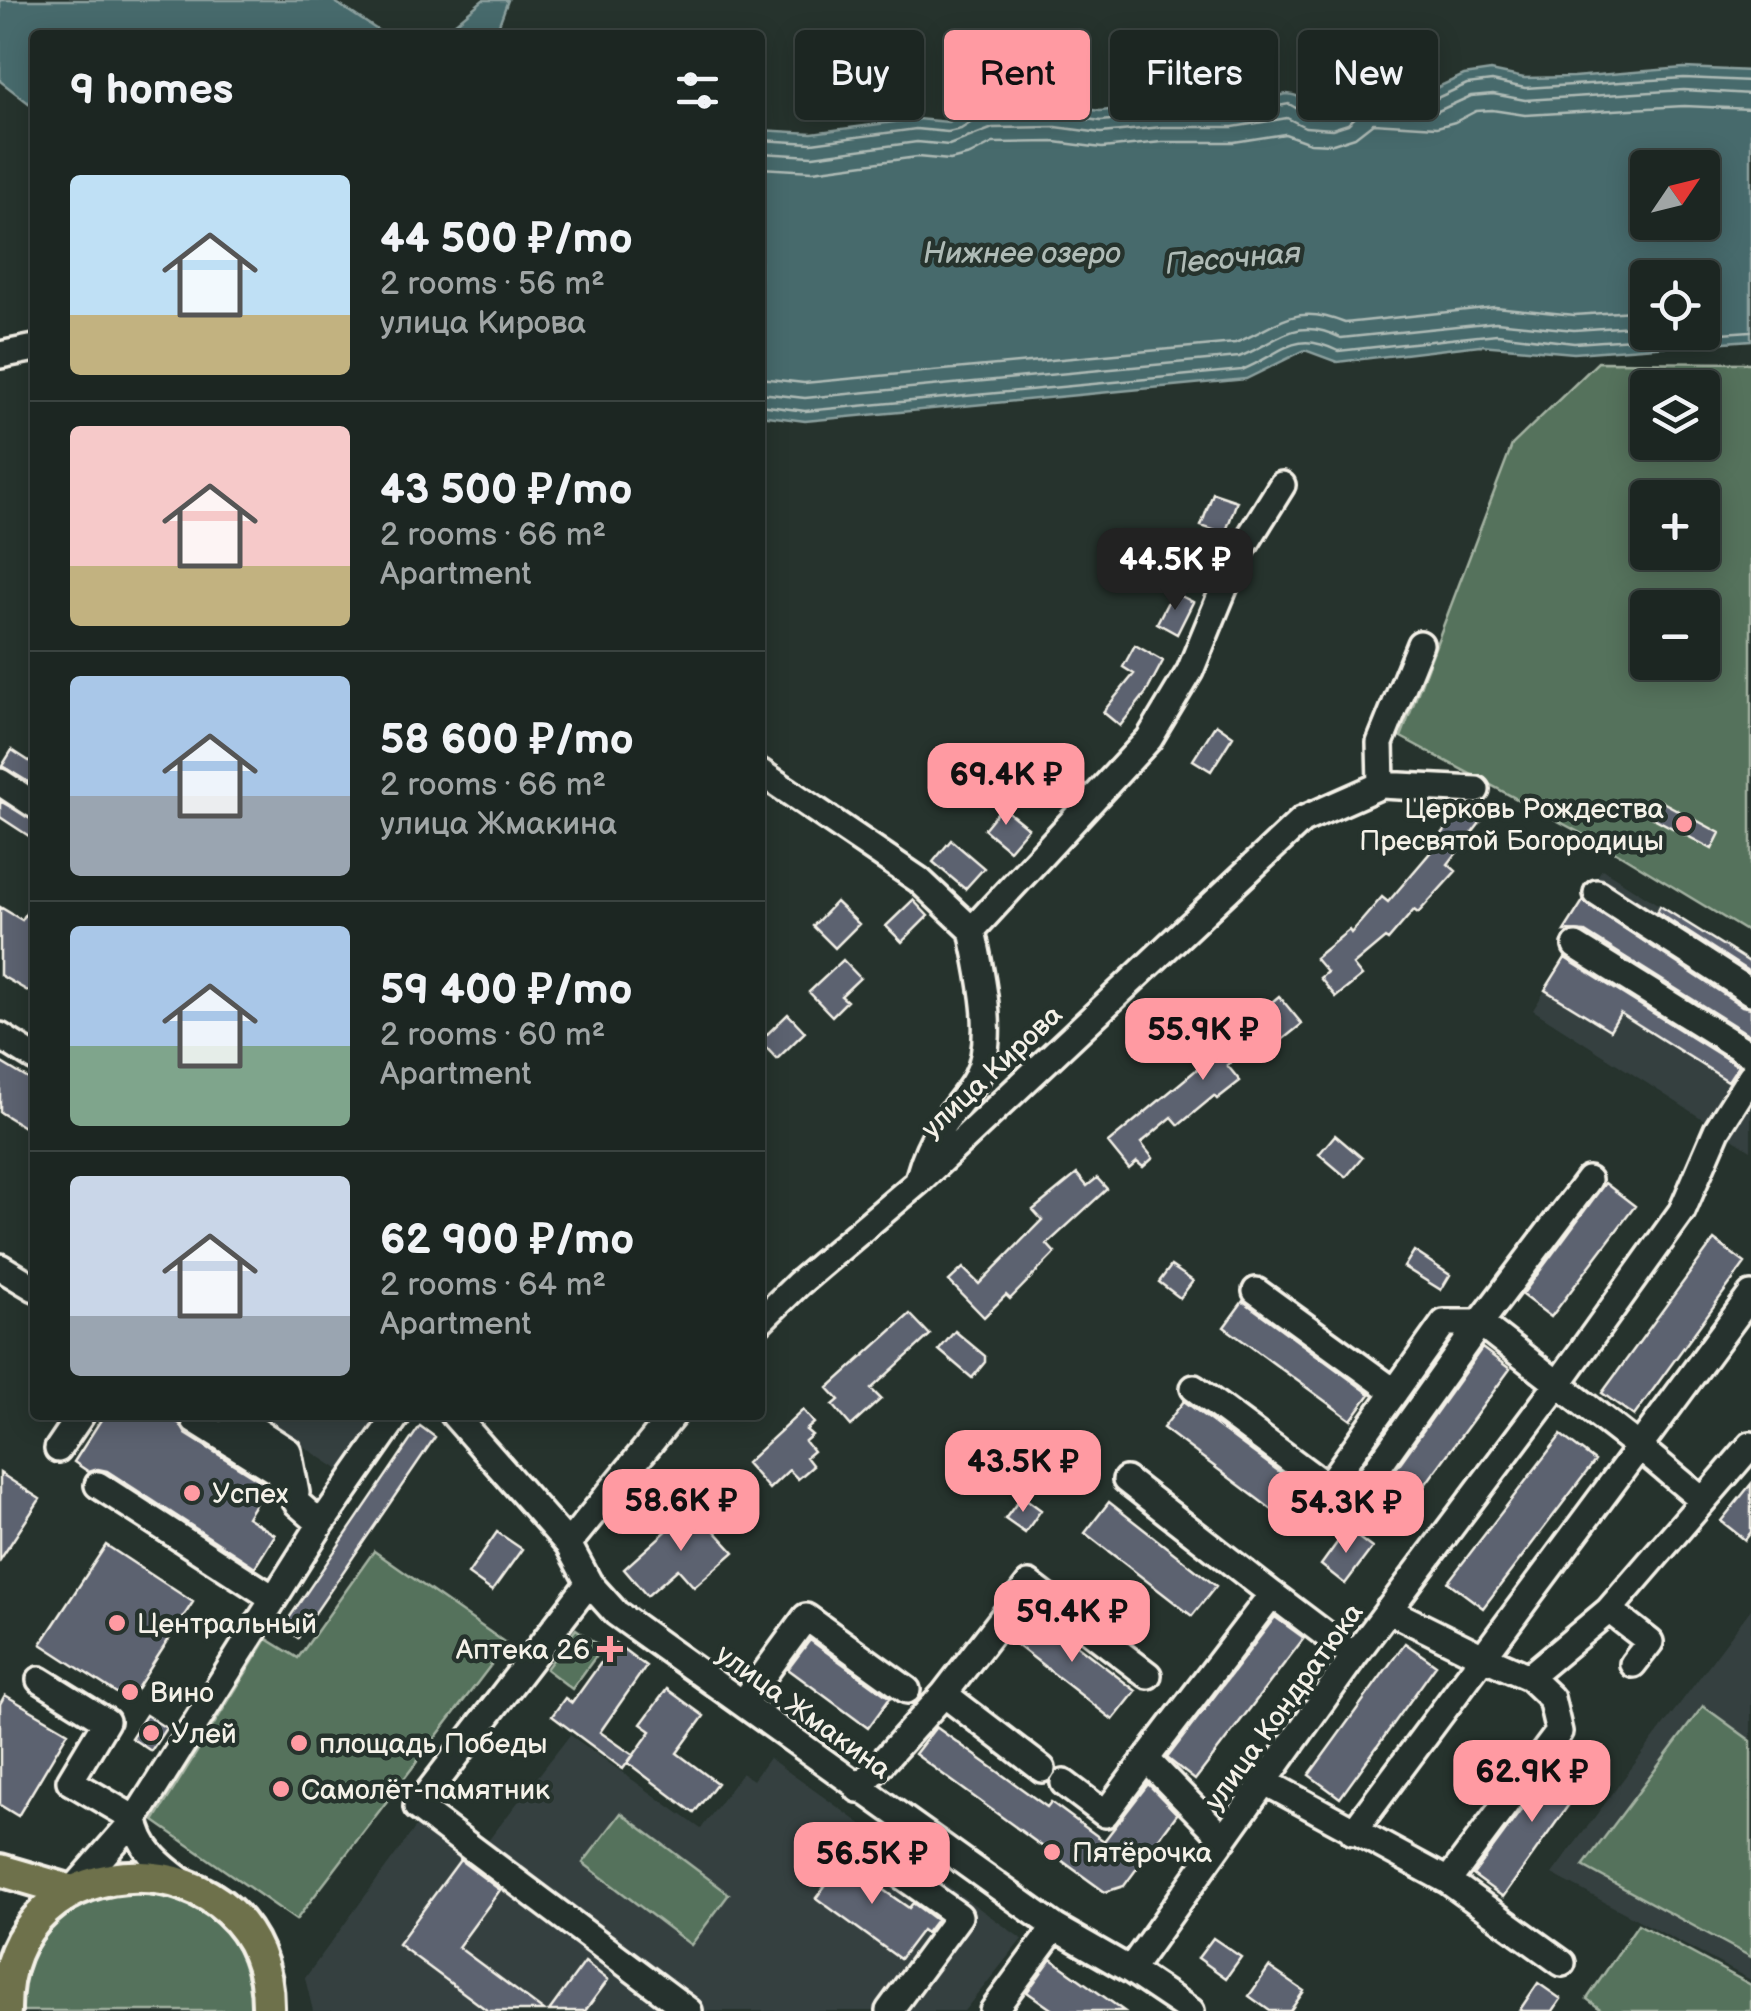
<!DOCTYPE html>
<meta charset="utf-8">
<style>
body{margin:0;font-family:"Balsamiq Sans",sans-serif;background:#252e2a;color:#f1f3f6;height:100vh;display:flex;flex-direction:column;font-size:38px;white-space:nowrap}
*{box-sizing:border-box;margin:0}
p{font-size:32px;color:#a0a5a5}
.icon{flex:none;width:55px;height:55px;fill:none;stroke:currentColor;stroke-width:2;stroke-linecap:round;stroke-linejoin:round}
.map{position:relative;flex:1;overflow:hidden}
.side{position:absolute;left:30px;top:30px;width:735px;height:1390px;display:flex;flex-direction:column;background:#1c2622;border-radius:10px;box-shadow:0 5px 25px #0003,0 0 0 2px #3a4340}
.side>*{flex:none}
.top-card{position:absolute;left:795px;top:30px;width:805px;height:90px;display:flex;gap:20px}
.needle{width:65px;rotate:55deg}
.tools{position:absolute;left:1630px;top:150px;display:grid;gap:20px}
.tools a{display:grid;place-items:center;width:90px;height:90px;border-radius:10px;background:#1c2622;box-shadow:0 5px 25px #0003,0 0 0 2px #3a4340;font-size:50px}
.price{position:absolute;translate:-50% -85px;padding:0 22px;border-radius:20px;background:#ff9aa2;color:#111;font-size:32px;line-height:65px;filter:drop-shadow(0 2px 5px #0008)}
.price::after{content:'';position:absolute;left:50%;top:60px;width:30px;height:22px;margin-left:-15px;background:inherit;clip-path:polygon(0 0,100% 0,50% 100%)}
.price.selected{background:#222;color:#fff}
ul{padding:0;list-style:none}
li{display:flex;align-items:center;gap:30px;height:250px;padding:0 40px}
li+li{border-top:2px solid #3a4340}
li span{display:grid;place-items:center;flex:none;width:280px;height:200px;border-radius:10px;color:#555}
li>.icon{margin-inline-start:auto}
span .icon{width:120px;height:120px;fill:#fffc;stroke-width:1}
li b{font-size:42px}
h2{display:flex;justify-content:space-between;align-items:center;height:120px;padding:0 40px;font-size:42px}
.pill{padding:0 35px;border-radius:10px;background:#1c2622;box-shadow:0 5px 25px #0003,0 0 0 2px #3a4340;font-size:35px;line-height:90px}
.pill.selected{background:#ff9aa2;color:#111}
.map>svg:first-child{display:block}
</style>
<div class="map">
<svg width="1751" height="2011" viewBox="0 0 1751 2011">
<rect width="100%" height="100%" fill="#26332d"/>
<filter id="ink" filterUnits="userSpaceOnUse"><feTurbulence type="fractalNoise" baseFrequency=".01" numOctaves="2"/><feDisplacementMap in="SourceGraphic" scale="20" xChannelSelector="R" yChannelSelector="G"/><feConvolveMatrix kernelMatrix="1 2 1 2 8 2 1 2 1" color-interpolation-filters="sRGB"/></filter>
<g filter="url(#ink)">
<path fill="#364141" d="M1602 869 1751 963V1150L1533 1010 1568 954 1564 931Z
M256 1415H382L344 1473Z
M1751 1609V1980L1552 1874Z
M570 1735 701 1829 742 1773 753 1780 769 1758 1022 1939 964 2011H313L305 1978 435 1801 488 1841Z"/>
<path fill="#54725b" stroke="#a4b2a2" stroke-width="2.5" fill-rule="evenodd" d="M1598 362 1751 363V934L1614 851 1401 737 1512 445ZM1648 388H1702V442H1648ZM1648 498H1702V552H1648ZM1648 608H1702V662H1648Z
M374 1551 507 1644 296 1920 154 1821 267 1639 298 1658Z
M576 1629 602 1648 572 1689 546 1669Z
M1703 1706 1751 1741V1957L1583 1866Z
M621 1813 729 1894 691 1945 583 1863Z
M130 1889C147 1893 168 1894 185 1900 232 1917 248 1967 253 2011H20C22 1996 23 1979 27 1964 41 1918 87 1898 130 1889Z
M1638 1924 1751 1985V2011H1603L1587 1999Z"/>
<path fill="#476a6c" stroke="#8ca09e" stroke-width="2.5" fill-rule="evenodd" d="M0 0H332L385 35H35V108L0 81Z
M483 0H508L495 35H441Z
M1684 68 1751 71V340L1574 353 1480 345 1337 362 1305 350 1246 379 805 421 760 415V130L812 133 917 119 948 122 979 106 1057 105 1100 111 1162 105H1231L1287 94C1303 95 1308 106 1331 106L1352 88 1383 84 1417 90 1434 89 1464 75 1491 71 1524 78 1573 77ZM1648 168H1702V222H1648ZM1648 278H1702V332H1648Z"/>
<g fill="none" stroke-linecap="round" stroke-linejoin="round">
<path stroke="#afbbb6" stroke-width="2.5" d="M760 140 812 143 916 129 948 132 961 129 981 116 993 115H1057L1101 121 1162 115H1231L1289 104 1308 115 1332 116 1343 113 1356 98 1383 94 1416 100 1435 99 1467 84 1492 81 1525 88 1684 78 1751 81
M760 153 813 156 917 142 949 145 993 128 1056 127 1101 133 1162 127H1233L1287 118 1305 127 1332 129 1348 124 1364 109 1383 106 1414 112H1436L1471 96 1493 94 1525 100 1684 90 1751 94
M760 168 813 171 917 157 950 160 970 155 993 143 1055 142 1102 148 1162 142H1234L1285 134 1310 143 1333 144 1355 137 1373 123 1437 127 1455 122 1476 111 1492 110 1525 115 1684 106 1751 109
M760 378 804 383 1235 343C1281 325 1293 302 1345 323L1495 307 1574 315 1648 310
M760 393 805 398 1239 357C1280 341 1295 315 1341 338L1496 322 1574 330 1648 325
M760 405 805 411 1242 370C1284 353 1293 329 1338 351L1497 334 1574 343 1751 331"/>
<path stroke="#8ca09e" stroke-width="5" d="M760 437 763 411"/>
</g>
<path fill="#5c6270" stroke="#f4f1e8" stroke-width="2.5" d="M1213 493 1237 501 1225 534 1201 526Z
M1173 592 1193 602 1177 634 1157 623Z
M1135 645 1163 661 1146 693 1120 726 1103 712 1134 674 1123 667Z
M1216 724 1233 736 1211 771 1193 760Z
M12 750 35 765V786L2 766Z
M1054 754 1075 771 1061 789 1040 773Z
M1657 799 1720 833 1712 849 1648 815Z
M0 801 35 821V840L0 817Z
M1464 806 1483 819 1448 864 1456 871 1418 913 1414 910 1388 940 1385 938 1353 965 1362 976 1336 997 1320 978 1327 972 1315 958 1349 930 1351 933 1382 897 1388 902 1440 841 1438 839Z
M1002 807 1028 828 1009 850 984 829Z
M951 840 984 868 965 889 933 862Z
M35 899V995L0 975V907L22 920Z
M913 900 928 916 902 942 886 926Z
M1583 901 1742 1006 1751 1008V1036L1585 932 1564 931Z
M836 902 859 924 835 948 813 926Z
M1660 906 1751 963V973L1657 912Z
M1565 958 1738 1066 1728 1081 1620 1013 1610 1030 1545 990Z
M843 960 860 978 841 996 847 1001 832 1016 809 992Z
M1279 996 1302 1024 1282 1040 1274 1029 1227 1065 1240 1081 1217 1099 1214 1096 1179 1125 1172 1117 1141 1143 1153 1158 1143 1167 1137 1162 1129 1169 1108 1143 1219 1051 1217 1048Z
M788 1014 805 1032 777 1059 760 1041Z
M0 1062 35 1083V1112L26 1128 0 1112Z
M1335 1135 1362 1158 1346 1177 1319 1154Z
M1077 1174 1087 1186 1097 1178 1107 1189 1047 1244 1055 1253 1010 1299 1006 1295 984 1317 949 1281 963 1268 979 1284 1042 1220 1033 1210Z
M1605 1183 1635 1206 1551 1317 1522 1295Z
M1714 1240 1745 1263 1634 1416 1602 1393Z
M1414 1251 1450 1275 1441 1290 1404 1267Z
M1171 1266 1193 1281 1180 1298 1159 1282Z
M1243 1301 1370 1394 1351 1420 1224 1327Z
M910 1314 930 1335 871 1389 881 1399 851 1426 833 1405 839 1400 828 1388Z
M955 1331 985 1356V1362L972 1378 939 1350Z
M1482 1348 1510 1369 1397 1523 1367 1501 1374 1491 1385 1484Z
M1184 1401 1296 1484 1275 1512 1163 1428Z
M803 1410 814 1423 806 1430 812 1435 805 1441 813 1451 806 1457 813 1466 798 1479 789 1470 769 1489 746 1463Z
M104 1415H165L180 1424 186 1434 264 1483 266 1486 247 1517 275 1535 255 1567 107 1471 98 1469 89 1472 74 1462Z
M420 1426 435 1437 298 1638 283 1627Z
M1561 1435 1595 1461 1483 1608 1448 1582Z
M0 1473 40 1499 0 1560Z
M1751 1484V1532L1745 1540 1721 1521Z
M1022 1496 1041 1510 1025 1533 1005 1519Z
M1109 1502 1216 1586 1192 1616 1085 1533Z
M710 1510 723 1522 714 1530 734 1552 694 1587 678 1569 647 1596 624 1569 682 1517 692 1528Z
M1347 1529 1372 1548 1345 1584 1321 1565Z
M497 1532 522 1549 492 1591 468 1574Z
M106 1545 193 1602 129 1701 41 1644Z
M1030 1609 1136 1691 1113 1720 1008 1638Z
M1275 1617 1304 1638 1195 1780 1167 1758Z
M810 1640 890 1698 868 1728 788 1669Z
M615 1643 646 1666 600 1732 633 1755 623 1769 552 1716 565 1698 572 1703Z
M1405 1643 1436 1665 1340 1798 1309 1775Z
M667 1689 704 1716 677 1753 717 1783 694 1813 628 1763 651 1731 641 1724Z
M5 1695 68 1732 18 1816 0 1805V1704Z
M146 1715 166 1728 151 1751 131 1738Z
M936 1727 1047 1807 1051 1802 1104 1841 1148 1784 1177 1814 1124 1886 1105 1892 915 1754Z
M1564 1752 1592 1772 1503 1897 1473 1875Z
M840 1844 849 1858 866 1870 862 1875 909 1908 913 1903 936 1920 926 1933 922 1930 900 1959 816 1898 839 1867 829 1860Z
M460 1860 500 1890 458 1947 544 2011H488L398 1944Z
M1213 1938 1241 1957 1226 1978 1198 1958Z
M1051 1959 1124 2011H1054L1027 1992Z
M585 1962 608 1980 585 2011H549Z
M1269 1967 1304 1991 1290 2011H1270L1249 1996Z
M1538 1983 1561 1999 1553 2011H1519Z"/>
<g fill="none" stroke-linecap="round" stroke-linejoin="round">
<defs>
<path id="minor" d="M0 355 35 348
M760 772 919 880 972 930
M0 782 35 805
M1381 785 1380 743 1420 644
M1597 893 1751 992
M972 930 1149 739 1190 671 1236 559 1282 485
M1576 946 1751 1055
M0 1036 35 1058
M919 1177C924 1159 930 1143 941 1127 952 1110 968 1095 977 1077 997 1038 980 970 972 930
M0 1267 35 1288
M1256 1291 1395 1392
M760 1321 798 1284 918 1182 1302 820 1381 785 1476 790
M1194 1388 1327 1487 1444 1323H1480L1588 1180
M198 1415 195 1420 276 1471 297 1503 321 1524
M232 1415 288 1451 296 1493
M454 1415 568 1544 589 1583 616 1613 1055 1927 1130 1970 1191 2011
M58 1449 81 1415
M1372 1475 1480 1323 1639 1447 1751 1295
M1126 1480 1272 1594
M98 1485 273 1598
M1702 1500 1639 1447 1483 1657 1529 1677 1609 1610 1751 1445
M568 1544 673 1415
M589 1583 417 1807 689 2011
M1609 1610 1650 1642 1633 1664
M40 1680 106 1721 70 1781 135 1819
M944 1694 1042 1769
M743 1703 806 1617 907 1690
M1146 1759 1272 1594 1354 1656
M1064 1783 1105 1814 1146 1759 1224 1839
M1267 1783 1448 1881 1559 1732 1551 1698 1529 1677
M858 1789 944 1694 1029 1584 1148 1675
M135 1819C140 1850 160 1865 184 1883
M1353 1832 1483 1657 1388 1610
M859 1845 959 1916 889 2011
M1448 1881 1562 1963
M72 1891 135 1819 321 1524 397 1415
M1130 1970 1354 1656 1558 1384 1682 1211 1717 1130 1751 1076
M993 2011 1055 1927"/>
<path id="major" d="M0 1870 72 1891
M5 2011C3 1831 272 1833 268 2011"/>
</defs>
<use href="#minor" stroke="#f4f1e8" stroke-width="32"/>
<use href="#major" stroke="#f4f1e8" stroke-width="38"/>
<use href="#minor" stroke="#26332d" stroke-width="25"/>
<use href="#major" stroke="#6e714b" stroke-width="30"/>
</g>
</g>
<g fill="#ff9aa2" stroke="#26332d" stroke-width="4">
<circle cx="1684" cy="824" r="10"/>
<circle cx="192" cy="1493" r="10"/>
<circle cx="117" cy="1623" r="10"/>
<path d="M605 1634h10v10h10v10h-10v10h-10v-10h-10v-10h10z"/>
<circle cx="130" cy="1692" r="10"/>
<circle cx="151" cy="1733" r="10"/>
<circle cx="299" cy="1743" r="10"/>
<circle cx="281" cy="1789" r="10"/>
<circle cx="1052" cy="1852" r="10"/>
</g>
<g text-anchor="middle" stroke-width="9" stroke-linejoin="round" paint-order="stroke">
<g font-size="28" fill="#f4f1e8" stroke="#26332d" text-anchor="start">
<text x="1664" y="818" text-anchor="end">Церковь Рождества<tspan x="1664" dy="32">Пресвятой Богородицы</tspan></text>
<text x="212" y="1503">Успех</text>
<text x="137" y="1633">Центральный</text>
<text x="590" y="1659" text-anchor="end">Аптека 26</text>
<text x="150" y="1702">Вино</text>
<text x="171" y="1743">Улей</text>
<text x="319" y="1753">площадь Победы</text>
<text x="301" y="1799">Самолёт-памятник</text>
<text x="1072" y="1862">Пятёрочка</text>
</g>
<g font-size="28" fill="#f4f1e8" stroke="#26332d">
<text transform="translate(991 1071) rotate(-43)" y="10">улица Кирова</text>
<text transform="translate(1283 1706) rotate(-54)" y="10">улица Кондратюка</text>
<text transform="translate(804 1711) rotate(36)" y="10">улица Жмакина</text>
</g>
<g font-size="30" font-style="italic" fill="#afbbb6" stroke="#26332d">
<text x="1022" y="263">Нижнее озеро</text>
<text transform="translate(1233 258) rotate(-5)" y="10">Песочная</text>
</g>
</g>
</svg>
<div class="tools">
<a><svg class="needle" viewBox="-14 -14 28 28"><path d="M0-13l5 13h-10z" fill="#e53935"/><path d="M0 13l5-13h-10z" fill="#a0a5a5"/></svg></a>
<a><svg class="icon" aria-label="locate" viewBox="0 0 24 24"><circle cx="12" cy="12" r="6"/><path d="M12 2v4M12 18v4M2 12h4M18 12h4"/></svg></a>
<a><svg class="icon" aria-label="layers" viewBox="0 0 24 24"><path d="M12 4l9 5-9 5-9-5zM3 14l9 5 9-5"/></svg></a>
<a>+</a>
<a>−</a>
</div>
<b class="price selected" style="left:1175px;top:613px">44.5K ₽</b>
<b class="price" style="left:1006px;top:828px">69.4K ₽</b>
<b class="price" style="left:1203px;top:1083px">55.9K ₽</b>
<b class="price" style="left:1023px;top:1515px">43.5K ₽</b>
<b class="price" style="left:681px;top:1554px">58.6K ₽</b>
<b class="price" style="left:1346px;top:1556px">54.3K ₽</b>
<b class="price" style="left:1072px;top:1665px">59.4K ₽</b>
<b class="price" style="left:1532px;top:1825px">62.9K ₽</b>
<b class="price" style="left:872px;top:1907px">56.5K ₽</b>
<div class="top-card">
<a class="pill">Buy</a>
<a class="pill selected">Rent</a>
<a class="pill">Filters</a>
<a class="pill">New</a>
</div>
<section class="side">
<h2>9 homes<svg class="icon" aria-label="filters" viewBox="0 0 24 24"><path d="M4 7h16M4 17h16"/><circle cx="9" cy="7" r="2"/><circle cx="15" cy="17" r="2"/></svg></h2>
<ul>
<li><span style="background:linear-gradient(#bfe0f5 70%,#c2b280 0)"><svg class="icon" aria-label="home" viewBox="0 0 24 24"><path d="M3 11l9-7 9 7M6 9v11h12V9"/></svg></span><div><b>44 500 ₽/mo</b><p>2 rooms · 56 m²</p><p>улица Кирова</p></div></li>
<li><span style="background:linear-gradient(#f6c9c9 70%,#c2b280 0)"><svg class="icon" aria-label="home" viewBox="0 0 24 24"><path d="M3 11l9-7 9 7M6 9v11h12V9"/></svg></span><div><b>43 500 ₽/mo</b><p>2 rooms · 66 m²</p><p>Apartment</p></div></li>
<li><span style="background:linear-gradient(#a9c7e8 60%,#9aa5b1 0)"><svg class="icon" aria-label="home" viewBox="0 0 24 24"><path d="M3 11l9-7 9 7M6 9v11h12V9"/></svg></span><div><b>58 600 ₽/mo</b><p>2 rooms · 66 m²</p><p>улица Жмакина</p></div></li>
<li><span style="background:linear-gradient(#a9c7e8 60%,#7fa58c 0)"><svg class="icon" aria-label="home" viewBox="0 0 24 24"><path d="M3 11l9-7 9 7M6 9v11h12V9"/></svg></span><div><b>59 400 ₽/mo</b><p>2 rooms · 60 m²</p><p>Apartment</p></div></li>
<li><span style="background:linear-gradient(#c9d6e8 70%,#9aa5b1 0)"><svg class="icon" aria-label="home" viewBox="0 0 24 24"><path d="M3 11l9-7 9 7M6 9v11h12V9"/></svg></span><div><b>62 900 ₽/mo</b><p>2 rooms · 64 m²</p><p>Apartment</p></div></li>
</ul>
</section>
</div>
